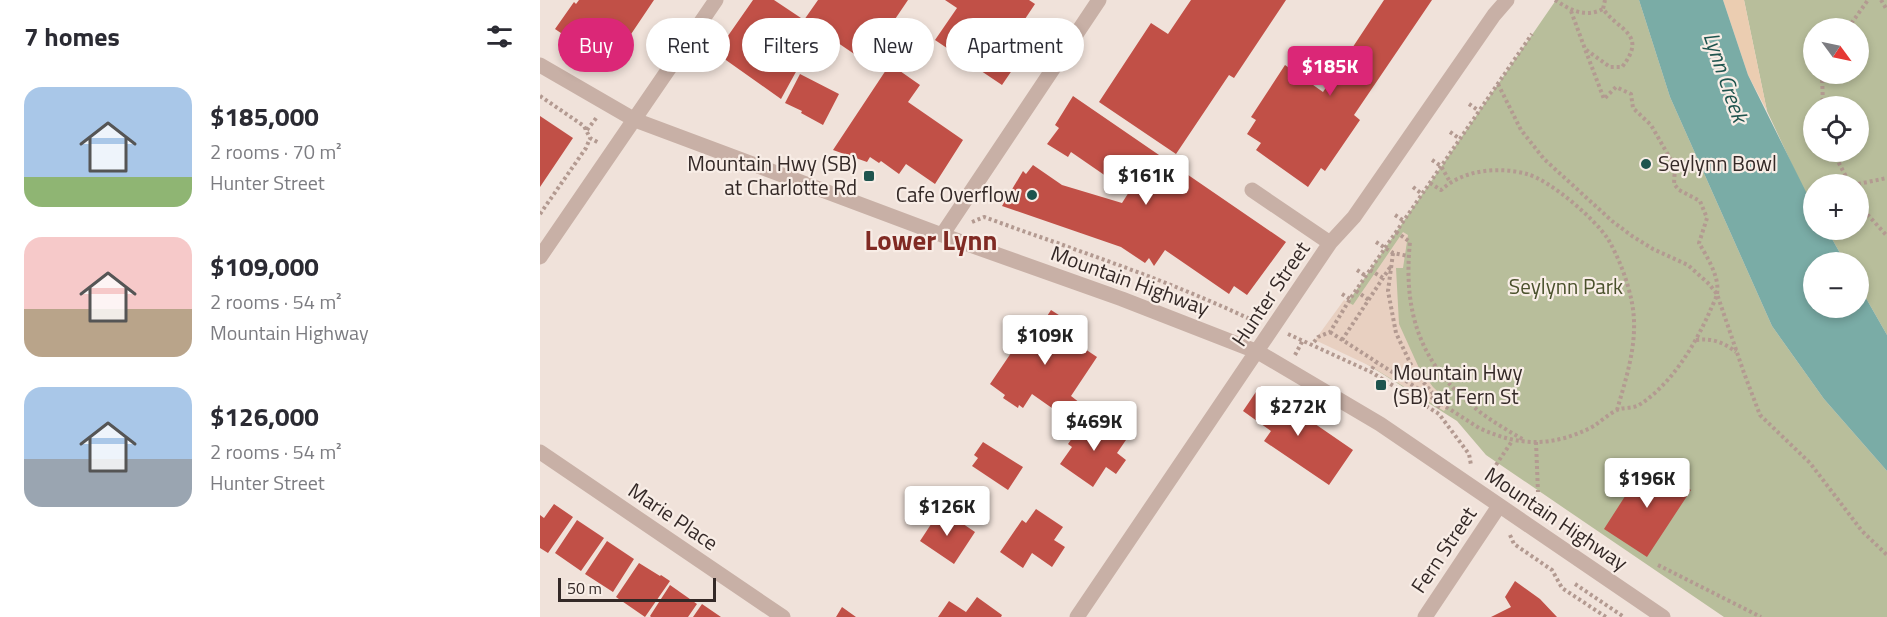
<!DOCTYPE html>
<meta charset="utf-8">
<style>
body{margin:0;font-family:"Titillium Web",sans-serif;background:#f2f2f3;color:#2b2b33;height:100vh;display:flex;flex-direction:column;font-size:22px;white-space:nowrap}
*{box-sizing:border-box;margin:0}
p{font-size:20px;color:#7c7c81}
.icon{flex:none;width:33px;height:33px;fill:none;stroke:currentColor;stroke-width:2;stroke-linecap:round;stroke-linejoin:round}
.map{position:relative;flex:1;overflow:hidden}
.side{display:flex;flex-direction:column;background:#fff;width:540px}
.side>*{flex:none}
.top-card{position:absolute;left:18px;top:18px;width:570px;height:54px;display:flex;gap:12px}
.needle{width:39px;rotate:123deg}
.tools{position:absolute;left:1263px;top:18px;display:grid;gap:12px}
.tools a{display:grid;place-items:center;width:66px;height:66px;border-radius:50%;background:#fff;box-shadow:0 3px 9px #0003;font-size:30px}
.scale{position:absolute;left:18px;bottom:15px;width:158px;box-sizing:border-box;padding-left:6px;border:3px solid #342927;border-top:0;font-size:16px;line-height:21px;white-space:nowrap;color:#342927;-webkit-text-stroke:4px #f8ede6;paint-order:stroke}
.price{position:absolute;translate:-50% -51px;padding:0 14px;border-radius:6px;background:#fff;color:#222;font-size:20px;line-height:39px;filter:drop-shadow(0 2px 3px #0008)}
.price::after{content:'';position:absolute;left:50%;top:36px;width:18px;height:14px;margin-left:-9px;background:inherit;clip-path:polygon(0 0,100% 0,50% 100%)}
.price.active{background:#db2777;color:#fff}
ul{padding:0;list-style:none}
li{display:flex;align-items:center;gap:18px;height:150px;padding:0 24px}
li span{display:grid;place-items:center;flex:none;width:168px;height:120px;border-radius:18px;color:#555}
li>.icon{margin-inline-start:auto}
span .icon{width:72px;height:72px;fill:#fffc;stroke-width:1}
li b{font-size:26px}
h2{display:flex;justify-content:space-between;align-items:center;height:72px;padding:0 24px;font-size:26px}
.tag{padding:0 21px;border-radius:27px;background:#fff;box-shadow:0 3px 9px #0003;font-size:21px;line-height:54px}
.tag.active{background:#db2777;color:#fff}
main{display:flex;flex:1;min-height:0}
.map>svg:first-child{display:block}
</style>
<main>
<section class="side">
<h2>7 homes<svg class="icon" aria-label="filters" viewBox="0 0 24 24"><path d="M4 7h16M4 17h16"/><circle cx="9" cy="7" r="2"/><circle cx="15" cy="17" r="2"/></svg></h2>
<ul>
<li><span style="background:linear-gradient(#a9c7e8 75%,#8fb573 0)"><svg class="icon" aria-label="home" viewBox="0 0 24 24"><path d="M3 11l9-7 9 7M6 9v11h12V9"/></svg></span><div><b>$185,000</b><p>2 rooms · 70 m²</p><p>Hunter Street</p></div></li>
<li><span style="background:linear-gradient(#f6c9c9 60%,#b9a48a 0)"><svg class="icon" aria-label="home" viewBox="0 0 24 24"><path d="M3 11l9-7 9 7M6 9v11h12V9"/></svg></span><div><b>$109,000</b><p>2 rooms · 54 m²</p><p>Mountain Highway</p></div></li>
<li><span style="background:linear-gradient(#a9c7e8 60%,#9aa5b1 0)"><svg class="icon" aria-label="home" viewBox="0 0 24 24"><path d="M3 11l9-7 9 7M6 9v11h12V9"/></svg></span><div><b>$126,000</b><p>2 rooms · 54 m²</p><p>Hunter Street</p></div></li>
</ul>
</section>
<div class="map">
<svg width="1347" height="617" viewBox="0 0 1347 617">
<rect width="100%" height="100%" fill="#f0e2da"/>
<path fill="#b8be9b" fill-rule="evenodd" d="M1016 0H1099L1130 97 1232 326 1284 399 1347 471V617H1184L946 455 917 421 784 337Z
M1204 0H1347V335L1319 286 1318 262H1305L1287 230H1318V184H1274L1273 206 1262 186 1227 111ZM1274 28H1318V74H1274ZM1274 106H1318V152H1274Z"/>
<path fill="#ebcdb1" d="M1183 0H1204L1227 111 1208 75Z"/>
<path fill="#e8d0c1" d="M863 232 868 235 863 268H856L859 324 879 368 893 387 910 403 904 411 830 366 775 340 804 300 813 305Z"/>
<path fill="#7aaca6" d="M1099 0H1183L1208 75 1273 206 1274 230H1287L1305 262H1274V308H1318L1319 286 1347 335V471L1284 399 1232 326 1130 97Z"/>
<path fill="#c15047" d="M39 0H114L77 55 71 51 64 62 15 29 34 2 36 4Z
M213 0H234L264 20 278 0H368L326 62 279 30 241 99 176 53Z
M405 0H489L495 4 469 43 483 54 462 85 395 40 417 8Z
M651 0H746L694 78 689 75 636 154 559 102 611 23 628 34Z
M844 0H892L814 115 820 120 785 171 781 168 768 187 716 150 721 143 707 134 716 120 711 117 745 65 783 92Z
M350 64 380 85 368 102 423 140 395 184 366 164 359 174 341 161 339 163 330 157 327 162 293 150Z
M260 74 299 94 283 125 261 113 262 111 245 103Z
M533 96 746 242 707 295 694 286 689 294 625 250 614 266 609 258 605 263 581 247 462 206 483 171 486 174 493 165 522 185 582 203 589 192 531 152 528 157 507 144 519 128 515 125Z
M0 116 33 138 0 187Z
M511 310 536 326 529 335 532 337 530 339 557 357 531 396 540 403 534 413 524 406 519 413 492 394 483 408 479 405 478 408 463 398 465 395 450 384 490 325 498 330Z
M720 386 813 450 789 485 724 441 731 431 703 411Z
M553 417 586 440 577 453 586 460 576 474 566 467 553 487 520 464 532 447 528 444 540 427 544 430Z
M443 442 483 467 468 490 432 466 438 458 434 455Z
M1107 462 1151 490 1107 557 1064 529Z
M14 504 33 517 8 553 0 548V515L4 518Z
M401 509 435 532 414 564 380 541Z
M496 509 523 527 514 540 525 547 512 567 492 553 483 568 460 552 482 520 486 523Z
M37 520 64 538 41 571 15 553Z
M67 541 94 559 73 592 45 574Z
M99 563 120 576 121 575 130 581 105 617 76 597Z
M975 581 1000 599 1017 617H951L971 607 965 597Z
M130 585 157 604 148 617H111L110 616Z
M437 597 462 615 461 617H398L409 601 426 612Z
M162 604 181 617H153Z
M302 607 316 617H296Z"/>
<g fill="none" stroke-linecap="round" stroke-linejoin="round">
<path stroke="#b39a91" stroke-width="4" stroke-dasharray="3 3" stroke-linecap="butt" d="M1015 0C1030 10 1045 18 1063 9
M1341 0 1347 10
M1031 11 1045 49 1070 67H1082C1108 34 1079 31 1063 9L1065 0
M1308 28 1328 0
M1282 74 1283 106
M958 84 981 130 1004 159 1072 221 1092 236 1113 249 1148 265 1169 284 1177 294 1204 373 1220 415 1270 463 1322 531 1347 555
M0 96 44 126 50 138 59 143
M929 104 939 111
M47 130 57 117
M910 132 920 139
M1293 152 1310 184
M892 160 901 166 910 182
M890 183 901 190C923 170 958 166 987 174 1011 181 1054 218 1068 239 1079 258 1088 282 1092 303 1099 340 1087 375 1077 410
M1318 184 1347 178
M873 187 882 194
M1318 199 1328 215 1347 236
M0 214 46 148 50 138
M855 215 864 221
M432 222 444 217C535 250 629 280 716 322
M856 232 870 242C863 310 879 363 934 407 949 420 967 430 984 440
M836 242 853 253 868 256
M853 253 848 291 856 333 874 371 901 403 897 408
M817 270 826 276
M830 270 843 278
M816 291 829 300
M802 294 810 299
M790 332 939 428C980 447 1014 447 1054 426 1061 421 1069 414 1077 410 1083 407 1092 409 1099 405 1131 385 1155 345 1170 311 1172 306 1176 299 1177 294 1180 277 1167 257 1159 243L1167 218 1160 201 1139 190 1134 184 1135 167 1111 125 1093 108 1091 94 1076 87 1064 99 1045 49
M748 334 831 372 899 414 929 454 931 465
M802 340 851 266
M1156 340C1172 338 1183 342 1196 352
M774 342 778 337 790 332 810 299 992 34
M755 355 763 340
M832 369 836 363
M996 442 998 492
M956 465 972 441
M970 535 974 544 1012 570 1022 588 1066 617
M1118 565 1221 617
M1035 584 1084 617"/>
<path stroke="#c8b0a6" stroke-width="15" d="M0 65 95 120 402 235 582 299 718 352 840 424 1123 617
M712 190 790 243
M402 235 559 0
M0 257 176 0
M0 452 243 617
M537 617 790 243 814 217 954 15 967 0
M885 617 959 506"/>
</g>
<g fill="#1e544e" stroke="#f8ede6" stroke-width="2">
<circle cx="1106" cy="164" r="6"/>
<rect x="323" y="170" width="12" height="12" rx="3"/>
<circle cx="492" cy="195" r="6"/>
<rect x="835" y="379" width="12" height="12" rx="3"/>
</g>
<g text-anchor="middle" stroke-width="4.5" stroke-linejoin="round" paint-order="stroke">
<g font-size="21" fill="#342927" stroke="#f8ede6" text-anchor="end">
<text x="317" y="171">Mountain Hwy (SB)<tspan x="317" dy="24">at Charlotte Rd</tspan></text>
<text x="1118" y="171" text-anchor="start">Seylynn Bowl</text>
<text x="480" y="202">Cafe Overflow</text>
<text x="853" y="380" text-anchor="start">Mountain Hwy<tspan x="853" dy="24">(SB) at Fern St</tspan></text>
</g>
<g font-size="21" fill="#342927" stroke="#f8ede6">
<text transform="translate(590 281) rotate(20)" y="7">Mountain Highway</text>
<text transform="translate(731 294) rotate(-56)" y="7">Hunter Street</text>
<text transform="translate(133 517) rotate(34)" y="7">Marie Place</text>
<text transform="translate(1016 519) rotate(34)" y="7">Mountain Highway</text>
<text transform="translate(904 550) rotate(-56)" y="7">Fern Street</text>
</g>
<g font-size="21" fill="#4a512c" stroke="#f8ede6">
<text x="1026" y="294">Seylynn Park</text>
</g>
<g font-size="22" font-style="italic" fill="#1e544e" stroke="#f8ede6">
<text transform="translate(1186 77) rotate(71)" y="8">Lynn Creek</text>
</g>
<g font-size="27" font-weight="bold" fill="#802a23" stroke="#f8ede6">
<text x="391" y="250">Lower Lynn</text>
</g>
</g>
</svg>
<div class="tools">
<a><svg class="needle" viewBox="-14 -14 28 28"><path d="M0-13l5 13h-10z" fill="#e53935"/><path d="M0 13l5-13h-10z" fill="#7c7c81"/></svg></a>
<a><svg class="icon" aria-label="locate" viewBox="0 0 24 24"><circle cx="12" cy="12" r="6"/><path d="M12 2v4M12 18v4M2 12h4M18 12h4"/></svg></a>
<a>+</a>
<a>−</a>
</div>
<div class="scale">50 m</div>
<b class="price active" style="left:790px;top:97px">$185K</b>
<b class="price" style="left:606px;top:206px">$161K</b>
<b class="price" style="left:505px;top:366px">$109K</b>
<b class="price" style="left:758px;top:437px">$272K</b>
<b class="price" style="left:554px;top:452px">$469K</b>
<b class="price" style="left:1107px;top:509px">$196K</b>
<b class="price" style="left:407px;top:537px">$126K</b>
<div class="top-card">
<a class="tag active">Buy</a>
<a class="tag">Rent</a>
<a class="tag">Filters</a>
<a class="tag">New</a>
<a class="tag">Apartment</a>
</div>
</div>
</main>
